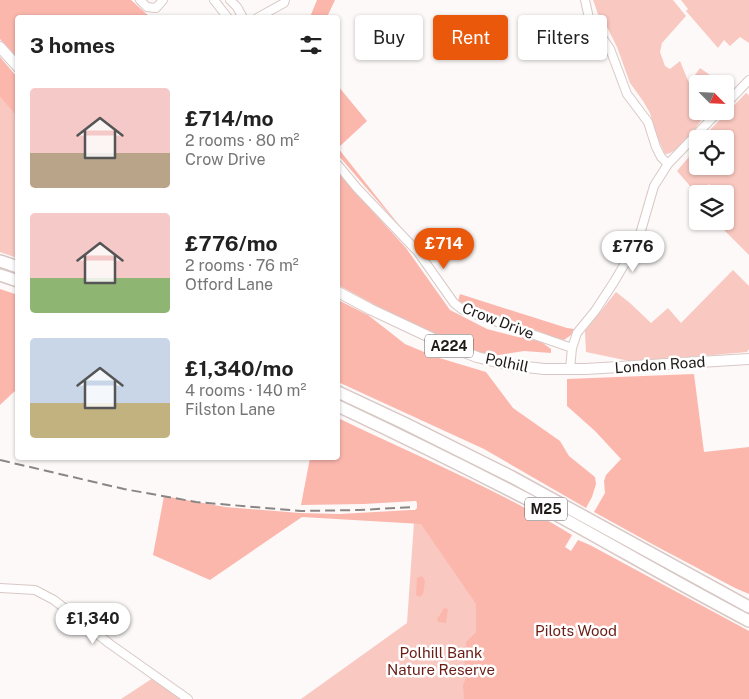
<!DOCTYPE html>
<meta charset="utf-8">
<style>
body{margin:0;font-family:"Public Sans",sans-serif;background:#f6f6f6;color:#222;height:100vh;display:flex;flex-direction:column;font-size:19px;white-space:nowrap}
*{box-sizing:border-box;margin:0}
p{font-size:16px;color:#767676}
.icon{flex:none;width:28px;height:28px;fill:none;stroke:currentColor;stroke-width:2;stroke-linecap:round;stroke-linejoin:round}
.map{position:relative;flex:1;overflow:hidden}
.panel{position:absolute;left:15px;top:15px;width:325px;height:445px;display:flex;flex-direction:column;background:#fff;border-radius:5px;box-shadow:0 1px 4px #0004}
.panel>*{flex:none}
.top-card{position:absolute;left:355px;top:15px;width:319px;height:45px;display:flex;gap:10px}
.needle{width:32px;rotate:114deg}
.fabs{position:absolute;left:689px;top:75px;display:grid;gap:10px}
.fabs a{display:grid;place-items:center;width:45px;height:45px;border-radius:5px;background:#fff;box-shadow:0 1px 4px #0004;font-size:25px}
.price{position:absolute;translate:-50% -42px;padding:0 11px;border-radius:18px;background:#fff;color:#222;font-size:16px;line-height:32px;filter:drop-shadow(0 1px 2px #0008)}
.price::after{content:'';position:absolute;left:50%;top:30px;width:15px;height:11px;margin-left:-8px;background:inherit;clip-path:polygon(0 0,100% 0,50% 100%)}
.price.on{background:#ea580c;color:#fff}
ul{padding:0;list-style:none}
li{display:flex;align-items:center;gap:15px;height:125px;padding:0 15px}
li span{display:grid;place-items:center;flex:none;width:140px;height:100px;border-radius:5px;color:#555}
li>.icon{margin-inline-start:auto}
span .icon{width:60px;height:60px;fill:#fffc;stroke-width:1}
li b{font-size:21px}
h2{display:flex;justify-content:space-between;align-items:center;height:60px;padding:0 15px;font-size:21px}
.tag{padding:0 18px;border-radius:5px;background:#fff;box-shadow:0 1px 4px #0004;font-size:18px;line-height:45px}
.tag.on{background:#ea580c;color:#fff}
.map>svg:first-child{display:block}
</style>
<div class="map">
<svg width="749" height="699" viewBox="0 0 749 699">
<rect width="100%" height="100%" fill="#fdf9f9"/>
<path fill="#f9c8c0" d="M593 0H673L686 16 662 43 660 52 665 66 670 69 680 61 689 83 700 68 710 75 719 84H698V111H713L710 113H706C699 124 679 154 665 154L656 134 650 113 643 101 630 83 617 47 608 29 599 17Z
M681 0H749V43L740 37 730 46 724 40 718 48 686 11 688 9Z
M746 93 749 95V255L715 221H725V194H716L718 192 709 184 697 194 677 171 693 152H697L698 166H725V139H715L707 133Z
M0 97 17 117V258L0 252Z
M733 270 749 286V349L747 352 634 362 586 352 585 331 616 292 630 303 651 323 668 308 681 323Z
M414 522H421L477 603 479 699H301L407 623Z
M153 678 183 699H121Z"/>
<path fill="#fcb7ad" d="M0 0H131L150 17 18 18 17 60 0 39Z
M317 0H335L327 17H310Z
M0 57 17 77V117L0 97Z
M338 86 367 121 338 148 406 234 338 155Z
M338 173 406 248 450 310 487 329 518 337H527L543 343 551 349V353L524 351 493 356 477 352 433 333 390 313 338 285Z
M0 289 18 295 17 389 0 405Z
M460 294 567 328 574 329C573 335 568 337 564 340L556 338 458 301Z
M338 300 368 315 405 344 436 357 486 372 513 408 560 441 569 456 595 477 596 484 592 497 586 508 484 449 338 382Z
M694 374 704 452 749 447V594L735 588 652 544 594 512 605 493 604 481 606 475 621 459 595 431 567 406V379Z
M338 418C416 456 498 489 572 535L565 547 571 551 578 540 590 545 749 631V699H464L463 685 470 668 464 662 466 652V642L476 632V604L421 524 302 517 210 580 153 555 164 496 225 507 300 513 340 514 410 510H415L417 508V503L416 501 364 504 301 505 310 458H338Z
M422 576 425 581 423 594 420 597 416 595 417 578Z
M444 608 448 609 446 623 438 622 437 618 440 615Z"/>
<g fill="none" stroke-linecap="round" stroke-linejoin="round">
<defs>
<path id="minor" d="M140 0 147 7 156 8 163 0
M214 0 228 18
M230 0 237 7 243 18
M585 0 589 18 610 49 627 94 648 122 656 147 661 157 668 164
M257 18 284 3 285 0
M725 105 749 80
M338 165 357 188 418 252 454 303 463 310 572 348
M570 369 572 348 577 333 595 311 614 282 638 241 654 186 668 164 719 111
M0 588 35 590 54 600 110 644 188 699"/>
<path id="major" d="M0 47 18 67
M338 292 370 309 453 348 477 357 509 365 544 369H586L749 359"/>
<path id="highway" d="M0 261 18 267
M0 275 18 281
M338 392 404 423 512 477 749 607
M338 406C408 439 477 473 546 509 614 546 680 585 749 621"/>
</defs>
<use href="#minor" stroke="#d8c8c5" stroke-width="10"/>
<use href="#major" stroke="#d8c8c5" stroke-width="12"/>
<use href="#highway" stroke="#d8c8c5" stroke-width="14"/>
<use href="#minor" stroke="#fff" stroke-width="8"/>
<use href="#major" stroke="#fff" stroke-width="10"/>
<use href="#highway" stroke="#fff" stroke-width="11"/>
<path stroke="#8b8686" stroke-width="2" stroke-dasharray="10 5" stroke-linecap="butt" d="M0 460 124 489 196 502 301 511 359 510 413 507"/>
</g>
<g text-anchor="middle" stroke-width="5" stroke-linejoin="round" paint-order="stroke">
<g fill="#fff" stroke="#635f5e" stroke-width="1">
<rect x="425" y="334.5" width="48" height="23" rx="4"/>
<rect x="525" y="497.5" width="42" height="23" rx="4"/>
</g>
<g font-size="14" font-weight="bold" fill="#201a19">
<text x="449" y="351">A224</text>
<text x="546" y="514">M25</text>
</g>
<g font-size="15" fill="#201a19" stroke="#fff">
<text transform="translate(498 321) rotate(21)" y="5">Crow Drive</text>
<text transform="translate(507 363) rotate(12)" y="5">Polhill</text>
<text transform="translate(660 365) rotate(-4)" y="5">London Road</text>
</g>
<g font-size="15" fill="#6b1d16" stroke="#fff">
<text x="576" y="636">Pilots Wood</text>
<text x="441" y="658">Polhill Bank<tspan x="441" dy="17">Nature Reserve</tspan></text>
</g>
</g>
</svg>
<div class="fabs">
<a><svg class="needle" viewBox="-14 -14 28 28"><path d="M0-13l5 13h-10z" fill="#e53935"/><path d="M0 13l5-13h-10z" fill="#767676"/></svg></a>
<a><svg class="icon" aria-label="locate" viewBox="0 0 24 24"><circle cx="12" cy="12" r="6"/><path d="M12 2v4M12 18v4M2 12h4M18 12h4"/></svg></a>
<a><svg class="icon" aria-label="layers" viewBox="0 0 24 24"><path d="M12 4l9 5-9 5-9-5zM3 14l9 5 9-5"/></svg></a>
</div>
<b class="price on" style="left:444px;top:270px">£714</b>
<b class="price" style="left:633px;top:273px">£776</b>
<b class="price" style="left:93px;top:645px">£1,340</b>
<div class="top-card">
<a class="tag">Buy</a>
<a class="tag on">Rent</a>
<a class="tag">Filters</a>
</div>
<section class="panel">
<h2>3 homes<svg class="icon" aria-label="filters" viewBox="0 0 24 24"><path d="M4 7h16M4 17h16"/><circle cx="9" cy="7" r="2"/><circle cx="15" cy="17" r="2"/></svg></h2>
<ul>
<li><span style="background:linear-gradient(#f6c9c9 65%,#b9a48a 0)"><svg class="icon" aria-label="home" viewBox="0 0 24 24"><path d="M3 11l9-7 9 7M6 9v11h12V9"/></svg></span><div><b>£714/mo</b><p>2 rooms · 80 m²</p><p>Crow Drive</p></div></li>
<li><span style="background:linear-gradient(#f6c9c9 65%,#8fb573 0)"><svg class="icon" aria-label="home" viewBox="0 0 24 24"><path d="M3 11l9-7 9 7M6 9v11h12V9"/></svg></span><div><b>£776/mo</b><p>2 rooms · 76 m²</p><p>Otford Lane</p></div></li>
<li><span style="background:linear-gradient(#c9d6e8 65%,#c2b280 0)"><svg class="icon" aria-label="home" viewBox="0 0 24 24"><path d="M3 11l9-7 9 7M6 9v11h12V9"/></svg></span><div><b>£1,340/mo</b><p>4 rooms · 140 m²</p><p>Filston Lane</p></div></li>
</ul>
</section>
</div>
